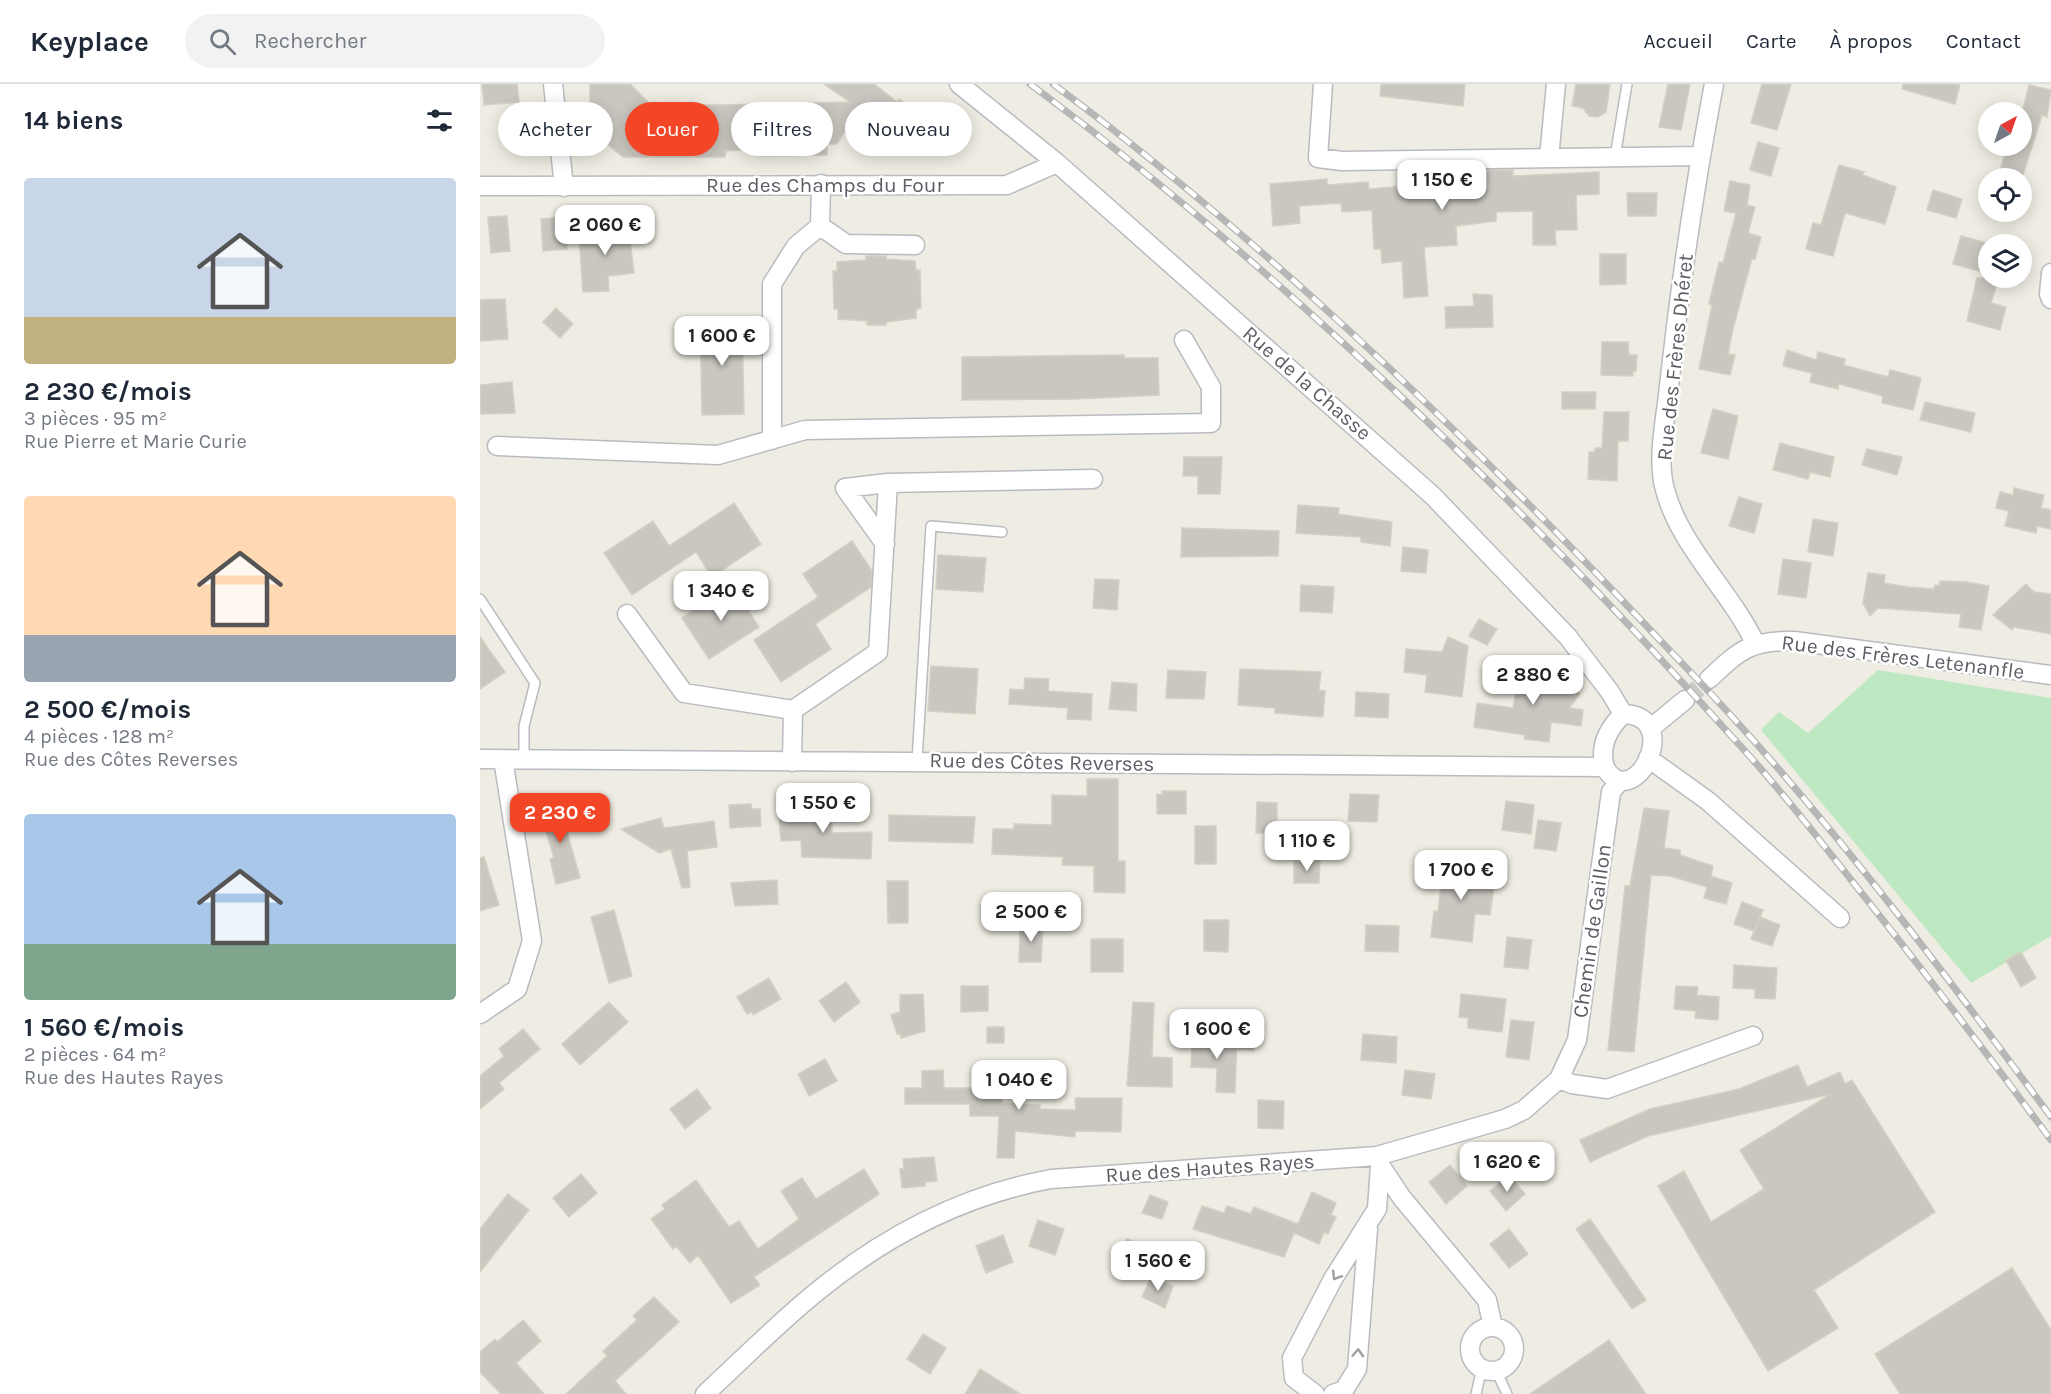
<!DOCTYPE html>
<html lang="fr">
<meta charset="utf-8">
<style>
body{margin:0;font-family:Karla,sans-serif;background:#f2f2f3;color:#1f2937;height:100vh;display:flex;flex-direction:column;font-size:22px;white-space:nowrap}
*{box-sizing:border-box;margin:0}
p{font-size:20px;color:#747a83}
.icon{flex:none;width:33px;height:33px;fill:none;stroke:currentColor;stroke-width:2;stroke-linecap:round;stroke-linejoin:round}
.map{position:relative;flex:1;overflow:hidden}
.panel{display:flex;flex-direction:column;background:#fff;width:480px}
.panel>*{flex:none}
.top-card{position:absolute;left:18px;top:18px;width:570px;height:54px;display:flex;gap:12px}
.needle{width:39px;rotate:40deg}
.buttons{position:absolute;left:1498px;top:18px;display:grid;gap:12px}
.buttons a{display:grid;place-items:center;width:54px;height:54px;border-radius:50%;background:#fff;box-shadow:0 3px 15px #0003;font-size:30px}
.price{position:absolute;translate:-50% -51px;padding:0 14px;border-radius:12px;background:#fff;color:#222;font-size:20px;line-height:39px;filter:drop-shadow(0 2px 3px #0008)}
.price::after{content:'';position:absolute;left:50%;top:36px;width:18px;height:14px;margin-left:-9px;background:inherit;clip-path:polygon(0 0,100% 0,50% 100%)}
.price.selected{background:#f34626;color:#fff}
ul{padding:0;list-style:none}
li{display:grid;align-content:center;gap:12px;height:318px;padding:0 24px}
li span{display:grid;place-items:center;height:186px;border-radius:6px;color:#555}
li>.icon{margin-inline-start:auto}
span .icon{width:108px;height:108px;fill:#fffc;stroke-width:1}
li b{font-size:26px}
h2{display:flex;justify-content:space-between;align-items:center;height:72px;padding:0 24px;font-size:26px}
.tag{padding:0 21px;border-radius:27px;background:#fff;box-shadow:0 3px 15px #0003;font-size:21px;line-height:54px}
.tag.selected{background:#f34626;color:#fff}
header{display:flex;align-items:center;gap:36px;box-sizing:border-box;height:84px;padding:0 30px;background:#fff;border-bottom:2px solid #e0e1e3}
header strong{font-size:28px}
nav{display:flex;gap:33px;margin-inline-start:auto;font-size:21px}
.search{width:420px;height:54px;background:#f2f2f3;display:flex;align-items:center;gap:15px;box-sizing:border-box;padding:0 21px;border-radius:33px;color:#747a83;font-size:22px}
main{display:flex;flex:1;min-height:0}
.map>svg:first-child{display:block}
</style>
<header>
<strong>Keyplace</strong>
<div class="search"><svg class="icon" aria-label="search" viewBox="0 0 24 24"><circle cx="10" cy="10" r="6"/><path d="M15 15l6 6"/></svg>Rechercher</div>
<nav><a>Accueil</a><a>Carte</a><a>À propos</a><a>Contact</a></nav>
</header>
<main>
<section class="panel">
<h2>14 biens<svg class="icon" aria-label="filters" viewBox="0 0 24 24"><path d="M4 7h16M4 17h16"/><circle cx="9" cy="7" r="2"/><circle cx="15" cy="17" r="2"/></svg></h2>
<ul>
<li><span style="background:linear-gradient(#c9d6e8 75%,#c2b280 0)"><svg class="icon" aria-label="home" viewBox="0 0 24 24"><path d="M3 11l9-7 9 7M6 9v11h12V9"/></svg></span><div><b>2 230 €/mois</b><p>3 pièces · 95 m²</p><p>Rue Pierre et Marie Curie</p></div></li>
<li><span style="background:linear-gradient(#ffd9b3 75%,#9aa5b1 0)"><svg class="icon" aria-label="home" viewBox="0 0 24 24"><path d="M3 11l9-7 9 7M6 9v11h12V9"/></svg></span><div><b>2 500 €/mois</b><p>4 pièces · 128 m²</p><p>Rue des Côtes Reverses</p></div></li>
<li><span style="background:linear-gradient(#a9c7e8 70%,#7fa58c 0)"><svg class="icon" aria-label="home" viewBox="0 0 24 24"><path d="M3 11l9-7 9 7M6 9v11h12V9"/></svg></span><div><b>1 560 €/mois</b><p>2 pièces · 64 m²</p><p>Rue des Hautes Rayes</p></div></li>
</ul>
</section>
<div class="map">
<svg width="1571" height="1310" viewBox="0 0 1571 1310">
<rect width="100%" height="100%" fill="#efede3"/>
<path fill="#bee8c2" d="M1398 586 1571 614V852L1491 899 1281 646 1299 628 1328 649Z"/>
<path fill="#cac7c0" stroke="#d4d0c1" stroke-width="1.5" d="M2 0H37L39 18 4 21Z
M110 0H150L171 21H244L370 18 344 0H394L417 18 419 15 439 30 441 27 447 36 465 50 449 69 380 22 357 60H347V71L280 72 279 65 246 67 245 73H143L115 50 120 46 110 38Z
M901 0H985L983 22 900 12Z
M1096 0H1130L1126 28 1118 33 1109 32 1103 24 1092 22Z
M1188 0H1210L1201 46 1179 43Z
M1282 0H1311L1297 46 1271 39Z
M1423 0H1480L1475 20 1422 5Z
M1549 1 1571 6 1567 33 1562 31 1542 94H1518L1527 62H1542V29Z
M1278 58 1299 64 1291 92 1270 86Z
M1359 81 1384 88 1383 91 1416 103 1405 140 1365 129 1353 172 1326 165 1333 139 1341 141Z
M992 86H1033V92L1119 88V110L1096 111 1097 146H1075L1076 161H1053V127L1016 128V137L976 142 977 161 944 163 948 212 924 214 922 177 902 179 901 165H894L892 126 862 128 861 119 819 122 820 139 793 142 790 100 847 95V101L888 98 889 105 984 97 983 87Z
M1250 97 1270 101 1267 121 1275 123 1268 149 1281 153 1275 175 1272 174 1253 245 1248 270 1255 271 1250 291 1219 285 1232 221 1229 220 1239 178 1243 179 1256 129 1244 127Z
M1453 106 1482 115 1476 134 1447 126Z
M1147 109H1177L1176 132H1148Z
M27 132 30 167 11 169 8 133Z
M85 133 87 165 63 167 61 135Z
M140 136V141H148L154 189 128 192 129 207 103 208 99 153 124 150 123 137Z
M1481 152 1511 160 1503 188 1473 180Z
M1120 170H1146V200L1120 201Z
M386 172H406V175L435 177 436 186H440L441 224 436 225V234L406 238V241H387V237L358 235V225H354L353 187H357V178L386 176Z
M1497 194H1519L1511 219 1526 223 1520 246 1487 237Z
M993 210 1012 211 1013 243 966 244 965 223 994 222Z
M25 215 28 255 0 257V216Z
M76 224 93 240 80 254 63 238Z
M262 235 264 330 222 331 220 236Z
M1122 258H1148L1149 271H1157L1156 287H1153V292L1121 291Z
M1307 266 1336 276 1338 268 1365 275 1364 281 1408 293 1410 286 1441 294 1433 326 1402 319 1403 312 1359 300 1358 305 1330 298 1332 289 1303 282Z
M644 271V274H678L679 311 596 315 482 316V273Z
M32 298 35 329 1 330 0 301Z
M1082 308H1116L1115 325H1082Z
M1445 318 1495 329 1491 348 1440 336Z
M1233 325 1258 332 1248 375 1221 369Z
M1124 328H1149L1148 357H1138L1137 397 1108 395 1109 368H1115V364H1122Z
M1300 359 1354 373 1350 393 1330 388 1328 395 1293 386Z
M1387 365 1422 373 1417 391 1382 381Z
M704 373H742L740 410H718V392H703Z
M1534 404 1564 411 1561 424 1571 426V445L1557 442 1556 449 1525 442 1529 427 1516 424 1520 408 1533 411Z
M1259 413 1282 420 1274 449 1249 442Z
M254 419 281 460 232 493 216 468 152 511 124 469 173 437 189 462Z
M818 421 859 424 858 430 912 438 910 462 881 458V453L816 449Z
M1333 435 1358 439 1353 472 1328 468Z
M702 444 799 447 798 472 701 473Z
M372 457 392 487 391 503 335 540 351 565 301 598 274 556 338 513 323 490Z
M923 463 948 466 946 489 921 487Z
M458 471 506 474 503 508 456 505Z
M1303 475 1331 479 1326 514 1298 510Z
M1388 489 1405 491 1404 499 1428 503 1454 505 1455 501 1459 502 1460 497 1487 498 1509 502 1501 546 1479 543 1481 530 1398 524 1390 532 1383 519Z
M615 495 639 496 637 526 613 524Z
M1546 500 1554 508 1571 510V550L1534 543 1532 546 1513 531Z
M252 501 279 543 229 575 202 534Z
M821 501 854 503 852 529 820 527Z
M999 535 1017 545 1007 561 989 552Z
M0 553 25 588 0 605Z
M968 553 988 562 982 613 945 608 947 591 924 588 926 565 962 568Z
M1041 577 1075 583 1073 590 1100 610 1089 624 1103 626 1101 642 1071 638 1069 658 1044 655 1045 651 994 643 997 619 1033 624Z
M451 582 498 585 495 630 448 627Z
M760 585 841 588 839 606 845 607 843 633 795 629V624L758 621Z
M688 586 726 588 724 615 686 614Z
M545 594 569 595 568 607 612 610 611 636 587 635 588 624 529 620 530 605 544 606Z
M632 598 657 600 656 627 629 625Z
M876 608 909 610 908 634 875 632Z
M607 695H638V777H645V809L614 808V782L582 781 583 773 512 770 513 745H534V740L572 741V711L607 712Z
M682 707H706V730H677V710L682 711Z
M870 710 899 711 897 738 868 737Z
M351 715 352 749 392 748 391 775 322 773 321 756 301 757 299 733 320 732 319 717Z
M1026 717 1054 721 1051 750 1022 746Z
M777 718 797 719V750L776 749Z
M86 720 93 743 86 744 100 794 76 800 70 775 74 774 60 728Z
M271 720 272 725H280L281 742 250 744 249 721Z
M1164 724 1189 727 1184 764 1200 766V771L1233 782 1231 792 1252 799 1246 820 1224 814 1227 803 1190 792 1171 791 1154 968 1128 966 1145 802H1150Z
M409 731 495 733 493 759 409 757Z
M181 734 184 744 234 737 237 763 207 767 210 803 202 804 191 765 179 769 141 745Z
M1058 736 1081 739 1076 767 1054 764Z
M715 742H736V780H715Z
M4 773 19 821 0 827V774Z
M964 774 1002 780 999 795 1009 796 1008 802H1014L1010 831 995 830 992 858 951 853 954 827 958 828Z
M840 776 839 799H814V777Z
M297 796 298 820 255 822 251 799Z
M407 797H428V839H408Z
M1262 818 1283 826 1274 847 1254 840Z
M134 826 152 892 129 899 111 833Z
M1280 833 1300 841 1292 862 1271 855Z
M724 836H749L748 868 724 867Z
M540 841H563L561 878H539Z
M886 841 919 842 918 868 885 867Z
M1027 853 1052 856 1048 885 1024 883Z
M611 855H643V888H611Z
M1541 868 1556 894 1541 903 1526 876Z
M1254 881 1297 884 1295 915 1275 914V905L1253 904Z
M289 894 301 915 273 931 272 928 267 930 257 913Z
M366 898 380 918 354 938 339 917Z
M481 902H508V927L481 928Z
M1196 902 1218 903 1217 911 1239 913 1238 936 1215 934 1216 927 1194 925Z
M443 910 445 947 421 954 420 949 417 950 411 931 420 928V911Z
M981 910 1026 915 1022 948 988 944V934L979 933Z
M129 918 148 938 100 981 82 960Z
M653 918 674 919 672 973 692 974V1003L647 1002Z
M1031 936 1054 938 1049 976 1026 973Z
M759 941 775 942 774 966 757 965Z
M507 943H524V959H507Z
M43 945 60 965 19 999 24 1005 0 1025V992L24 972 19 965Z
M883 950 917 953 916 979 881 976Z
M712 953 757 955 755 1009 736 1008 737 984 711 983Z
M345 975 357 997 329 1012 318 990Z
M1318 981 1327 1003 1360 988 1365 1000 1372 996 1455 1128 1334 1206 1358 1244 1288 1287 1178 1102 1204 1087 1231 1138 1284 1105 1260 1066 1351 1010 1168 1052 1110 1078 1100 1056 1170 1025 1259 1005Z
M463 986 464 1004H497L496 993 518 994V1004H522V1019L560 1021V1025L596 1026 595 1014H642L641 1048 595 1047V1053L535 1047 534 1074H517L519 1032H490V1020H425V1004H442V987Z
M925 986 955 990 951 1015 922 1011Z
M217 1005 231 1024 205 1045 190 1025Z
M778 1016 804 1017 803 1045 778 1044Z
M454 1073 457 1097 445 1098V1102L422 1104 420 1085H424L423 1075Z
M970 1081 987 1102 966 1120 949 1098Z
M384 1085 399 1110 274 1193 280 1201 251 1219 218 1171 210 1179 196 1162 193 1165 171 1135 185 1125 182 1121 216 1096 249 1143 259 1137 278 1165 319 1135 301 1107 322 1094 336 1115Z
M101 1090 117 1109 89 1133 73 1114Z
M1029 1091 1045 1110 1026 1127 1010 1107Z
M832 1108 856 1119 851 1131 856 1133 848 1150 844 1148 839 1160 814 1149 804 1173 713 1145 722 1122 744 1129 747 1122 771 1130 774 1123 818 1140Z
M28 1110 49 1126 0 1188V1145Z
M670 1111 688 1118 682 1135 662 1129Z
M1110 1135 1166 1216 1152 1225 1096 1145Z
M558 1136 584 1145 575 1171 549 1162Z
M1029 1145 1048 1170 1029 1184 1010 1160Z
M523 1151 533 1178 506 1189 496 1162Z
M647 1155 665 1163 659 1178 641 1171Z
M1532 1184 1571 1246V1310H1420L1395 1270Z
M671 1193 693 1202 685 1224 662 1213Z
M174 1213 199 1238 135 1297 146 1310H86L127 1272 123 1267 157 1236 153 1232Z
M43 1236 61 1257 36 1279 64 1310H21L0 1288V1268L15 1255 17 1258Z
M443 1250 466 1264 450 1290 427 1275Z
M1129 1256 1166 1310H1050Z
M500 1285 540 1310H485Z"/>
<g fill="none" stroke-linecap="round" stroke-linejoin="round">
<path stroke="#cacac4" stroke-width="18" stroke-dasharray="18 9" stroke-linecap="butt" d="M1205 616 1229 595"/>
<defs>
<path id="service" d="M1135 73 1147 0
M0 515 55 599 44 642V675
M437 677 451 442 522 448
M1016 1286 1027 1310
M996 1310 1002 1284"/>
<path id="minor" d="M73 0 84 103
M479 0 577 79 953 412 1088 553 1130 608 1143 630
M843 0 838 74 862 77 1220 72
M1234 0C1215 100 1200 201 1189 302 1186 334 1177 370 1184 402 1198 461 1250 506 1275 559
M1069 74 1076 0
M0 102 527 101 577 79
M340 142 366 160 435 161
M1571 189 1569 210 1571 215
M292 356V200L316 162 340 142 341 100
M17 362 238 371 325 346 731 339V303L704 256
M408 399 613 395
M147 530 204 609 313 626 398 568 408 399 365 404 405 460
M1229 595C1260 566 1270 556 1314 557L1571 591
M1143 630C1199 631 1163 713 1134 694 1125 688 1123 680 1123 670 1123 654 1132 641 1143 630Z
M1171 644 1205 616
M1168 674 1228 717 1360 834
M0 675 1124 683
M312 678 313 626
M0 930 37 905 52 857 23 675
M1079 995 1092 1000 1127 1005 1273 952
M900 1081 922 1114 1007 1216 1013 1243
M990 1265a22 22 0 1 1 44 0a22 22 0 1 1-44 0Z
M225 1310C263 1275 299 1238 339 1206 408 1150 484 1111 571 1095L897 1072 1025 1035 1044 1026 1079 995 1097 956 1131 708 1139 698
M835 1310 814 1294 812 1274 853 1195 897 1125 900 1081 897 1072
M853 1310 864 1306 877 1285 888 1145"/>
</defs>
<use href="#service" stroke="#b8bbc0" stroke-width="12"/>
<use href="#minor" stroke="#b8bbc0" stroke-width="21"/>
<use href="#service" stroke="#fff" stroke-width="9"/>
<use href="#minor" stroke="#fff" stroke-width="18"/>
<defs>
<path id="rail" d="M550 0C808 191 1039 417 1254 655 1296 700 1334 749 1372 797 1440 882 1506 968 1571 1056
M573 0C779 153 964 330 1141 515 1182 559 1225 602 1265 647 1374 768 1474 902 1571 1033"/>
</defs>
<use href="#rail" stroke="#b5b6b6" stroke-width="7"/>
<use href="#rail" stroke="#fff" stroke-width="4.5" stroke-dasharray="14" stroke-linecap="butt"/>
</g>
<defs><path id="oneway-chevron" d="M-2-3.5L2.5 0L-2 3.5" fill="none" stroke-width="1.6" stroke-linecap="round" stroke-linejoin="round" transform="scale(1.5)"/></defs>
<g stroke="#9d9fa3">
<use href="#oneway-chevron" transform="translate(856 1192) rotate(122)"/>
<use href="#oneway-chevron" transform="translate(878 1269) rotate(-87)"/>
</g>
<g text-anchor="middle" stroke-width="5" stroke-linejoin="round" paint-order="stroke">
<g font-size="21" fill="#5b5f65" stroke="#fff">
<text x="345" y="108">Rue des Champs du Four</text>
<text transform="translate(1195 273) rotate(-84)" y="7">Rue des Frères Dhéret</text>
<text transform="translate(827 299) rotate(41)" y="7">Rue de la Chasse</text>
<text transform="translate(1423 573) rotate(7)" y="7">Rue des Frères Letenanfle</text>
<text transform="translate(562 678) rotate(1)" y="7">Rue des Côtes Reverses</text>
<text transform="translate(1112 847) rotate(-82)" y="7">Chemin de Gaillon</text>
<text transform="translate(730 1084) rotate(-4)" y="7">Rue des Hautes Rayes</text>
</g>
</g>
</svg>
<div class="buttons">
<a><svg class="needle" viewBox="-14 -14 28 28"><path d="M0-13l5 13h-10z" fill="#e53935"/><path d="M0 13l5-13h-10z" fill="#747a83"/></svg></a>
<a><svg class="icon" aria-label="locate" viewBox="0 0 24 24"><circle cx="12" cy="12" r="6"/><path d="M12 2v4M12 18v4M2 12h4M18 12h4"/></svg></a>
<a><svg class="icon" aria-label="layers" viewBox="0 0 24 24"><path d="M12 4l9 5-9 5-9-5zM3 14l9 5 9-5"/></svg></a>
</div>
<b class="price" style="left:962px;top:127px">1 150 €</b>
<b class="price" style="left:125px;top:172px">2 060 €</b>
<b class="price" style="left:242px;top:283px">1 600 €</b>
<b class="price" style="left:241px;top:538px">1 340 €</b>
<b class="price" style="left:1053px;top:622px">2 880 €</b>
<b class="price" style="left:343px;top:750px">1 550 €</b>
<b class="price selected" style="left:80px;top:760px">2 230 €</b>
<b class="price" style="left:827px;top:788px">1 110 €</b>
<b class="price" style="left:981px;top:817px">1 700 €</b>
<b class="price" style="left:551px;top:859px">2 500 €</b>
<b class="price" style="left:737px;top:976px">1 600 €</b>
<b class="price" style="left:539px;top:1027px">1 040 €</b>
<b class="price" style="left:1027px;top:1109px">1 620 €</b>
<b class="price" style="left:678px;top:1208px">1 560 €</b>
<div class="top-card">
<a class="tag">Acheter</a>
<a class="tag selected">Louer</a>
<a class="tag">Filtres</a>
<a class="tag">Nouveau</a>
</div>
</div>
</main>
